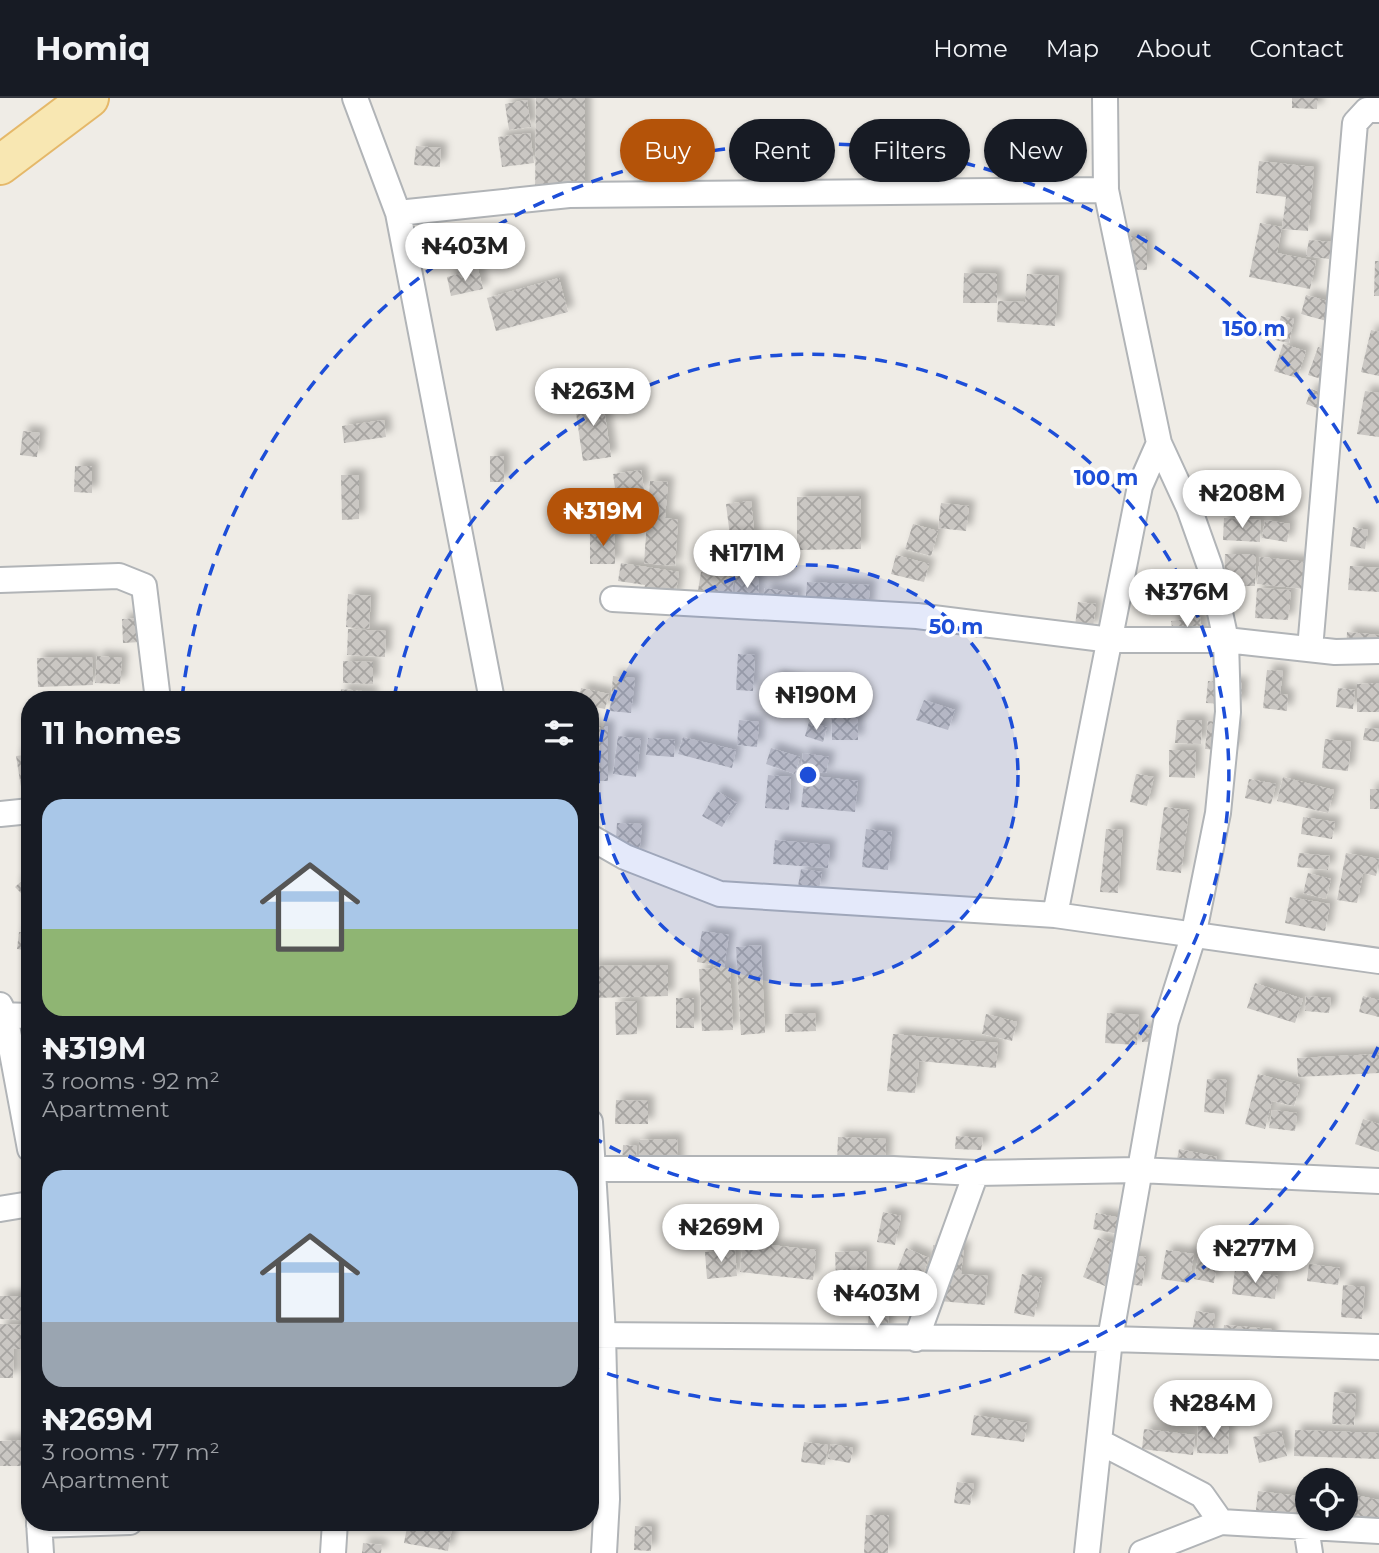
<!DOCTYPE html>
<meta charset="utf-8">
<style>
body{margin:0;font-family:Montserrat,sans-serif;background:#242831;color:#f1f3f6;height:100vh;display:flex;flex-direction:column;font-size:26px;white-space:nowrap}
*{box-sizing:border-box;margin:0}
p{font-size:23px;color:#9ea1a6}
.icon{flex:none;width:38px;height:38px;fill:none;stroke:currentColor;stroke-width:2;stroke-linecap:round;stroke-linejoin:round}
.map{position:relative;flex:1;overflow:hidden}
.side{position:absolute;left:21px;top:593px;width:578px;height:840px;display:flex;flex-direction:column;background:#171b24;border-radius:28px;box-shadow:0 2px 5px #0004}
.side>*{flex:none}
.hud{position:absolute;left:620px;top:21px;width:654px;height:63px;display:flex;gap:14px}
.controls{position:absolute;left:1295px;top:1370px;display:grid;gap:14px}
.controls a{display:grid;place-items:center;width:63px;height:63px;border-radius:50%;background:#171b24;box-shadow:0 2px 5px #0004;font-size:35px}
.price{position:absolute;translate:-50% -60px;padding:0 16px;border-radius:24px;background:#fff;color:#222;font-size:23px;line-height:46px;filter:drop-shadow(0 2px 4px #0008)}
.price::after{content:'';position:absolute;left:50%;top:42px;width:21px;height:16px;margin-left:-10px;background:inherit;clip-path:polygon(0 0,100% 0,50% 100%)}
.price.selected{background:#b45309;color:#fff}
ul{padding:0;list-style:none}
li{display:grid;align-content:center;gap:14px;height:371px;padding:0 21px}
li span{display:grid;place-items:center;height:217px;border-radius:21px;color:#555}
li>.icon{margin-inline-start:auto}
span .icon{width:126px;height:126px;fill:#fffc;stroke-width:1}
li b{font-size:30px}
h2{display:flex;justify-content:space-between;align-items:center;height:84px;padding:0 21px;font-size:30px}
.chip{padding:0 24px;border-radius:32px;background:#171b24;box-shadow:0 2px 5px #0004;font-size:24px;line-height:63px}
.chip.selected{background:#b45309;color:#fff}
header{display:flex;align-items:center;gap:42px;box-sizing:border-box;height:98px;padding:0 35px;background:#171b24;border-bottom:2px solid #363941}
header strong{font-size:33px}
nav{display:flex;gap:38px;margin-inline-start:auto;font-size:24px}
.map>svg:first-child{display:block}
</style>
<header>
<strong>Homiq</strong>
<nav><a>Home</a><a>Map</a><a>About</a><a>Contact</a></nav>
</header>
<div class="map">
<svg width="1379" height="1455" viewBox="0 0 1379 1455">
<defs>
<pattern id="building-cross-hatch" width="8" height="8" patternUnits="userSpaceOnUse" patternTransform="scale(1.75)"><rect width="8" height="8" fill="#cac7c3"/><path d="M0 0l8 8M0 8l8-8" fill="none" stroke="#a7a5a2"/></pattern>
<filter id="shadow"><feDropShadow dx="6" dy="-6" stdDeviation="3.5" flood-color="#0004"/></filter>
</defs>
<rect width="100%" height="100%" fill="#efece6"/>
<path fill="url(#building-cross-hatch)" filter="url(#shadow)" d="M536 0H585V98L535 99Z
M1292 0H1318L1317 11 1292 10Z
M527 2 531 29 509 32 505 6Z
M530 35 534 65 502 69 498 39Z
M416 48 441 50 440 69 414 67Z
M1259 63 1314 69 1308 133 1282 131 1286 99 1256 95Z
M1260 125 1282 129 1277 155 1316 163 1310 191 1249 179Z
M1122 138H1147V172L1121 171Z
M1309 142 1332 144 1329 161 1306 158Z
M1375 163H1379V198H1374Z
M478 171 483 191 451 198 447 179Z
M964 175 997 176V205H963Z
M1027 176 1059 178 1055 228 997 224 998 203 1025 204Z
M559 180 568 214 496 233 487 200Z
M1306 197 1339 206 1334 225 1301 216Z
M1281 218 1294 221 1289 245 1275 242Z
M1371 232 1379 234V278L1361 274Z
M1283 246 1306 253 1297 280 1274 273Z
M1318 249 1337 255 1328 283 1308 277Z
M1311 291 1331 298 1325 313 1306 306Z
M1365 293 1379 295V339L1357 336Z
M602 296 611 359 583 363 574 301Z
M384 322 386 339 344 345 342 328Z
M23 333 40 335 37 359 20 357Z
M490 358H504V384H490Z
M75 368H92V395L74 394Z
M641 372 644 392 616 397 613 376Z
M341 377H359V421L342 422Z
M650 383 668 384 665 420 678 422 675 468 644 465Z
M861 398V451L797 452V399Z
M585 402 615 404 613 430 583 428Z
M751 403 755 442 731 446 726 406Z
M941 405 969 408 966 433 938 430Z
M1224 420 1261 422 1260 444 1223 442Z
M1265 422 1290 426 1287 444 1262 440Z
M913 426 938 433 931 458 905 451Z
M1353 429 1368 432 1365 451 1350 448Z
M590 435H615V466H590Z
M1225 456H1256L1255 488H1224Z
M896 457 929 466 924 484 891 476Z
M1260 459 1318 465 1315 492 1257 486Z
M621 465 679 474 675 500 643 495 645 487 618 483Z
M1350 468 1379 470V494L1348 492Z
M701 474 734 479 731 504 697 499Z
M735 478 758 479 759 505 735 506Z
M807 484 870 487 868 512 805 509Z
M765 490 798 495 795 511 762 506Z
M1257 490 1291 492 1288 522 1255 520Z
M348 496 371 498 369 531 346 529Z
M1078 504 1096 506 1093 530 1075 528Z
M1200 519 1203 539 1174 543 1171 523Z
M140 520 141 544 123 545 122 521Z
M348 531 386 533 385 559 347 557Z
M1347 534 1379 537V556L1346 553Z
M738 556 755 557 753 593 736 592Z
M97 558 122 560 120 586 95 585Z
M92 559 93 587 38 589 37 560Z
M343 563 373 564V586L343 585Z
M1267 572 1283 573 1280 596 1288 597 1287 613 1263 610Z
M613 578 635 580 631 615 610 613Z
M775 578 798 584 790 616 767 610Z
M1208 583 1242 585 1241 607 1206 605Z
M1379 585V614H1357V586Z
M581 590 609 596 605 611 590 608V602H579Z
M1338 590 1355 592 1353 611 1336 609Z
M341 591 372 594V602H340Z
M857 591 858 642H832L831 592Z
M924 602 955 612 948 632 916 622Z
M739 622 759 624 757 649 737 647Z
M1177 622H1202L1201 646 1175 645Z
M1208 623 1237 626 1234 653 1205 651Z
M809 624 827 629 823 644 805 638Z
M590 628H608V683H590Z
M1365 630 1379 631V644L1363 642Z
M618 638 641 641 636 679 613 676Z
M683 639 736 652 732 670 678 656Z
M648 640 675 642 674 659 646 657Z
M1325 641 1351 644 1348 673 1322 670Z
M771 650 800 659 795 676 766 666Z
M1169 652H1196L1195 680 1169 679Z
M803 655 829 659 826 675 801 671Z
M30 656V694L22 695 16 658Z
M1136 676 1154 679 1147 708 1130 704Z
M768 677 791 679 789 712 765 710Z
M805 677 858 683 855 714 801 709Z
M1283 679 1334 692 1328 715 1277 703Z
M1249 681 1276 686 1271 706 1245 700Z
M1370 691H1379V711H1370Z
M717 693 737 705 722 729 702 718Z
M1164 709 1189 712 1181 775 1156 772Z
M1303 719 1335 724 1332 741 1301 736Z
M617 725 642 726 639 758 615 756Z
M866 731 892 734 888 772 862 769Z
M1106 731 1123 732 1118 795 1100 794Z
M775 742 830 747 828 770 773 766Z
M1299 755 1330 758 1328 772 1297 769Z
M1346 755 1379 761 1376 778 1363 775 1357 805 1337 802Z
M801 771 822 774 819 791 798 788Z
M30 775V798L27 801 15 789Z
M1308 775 1331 781 1326 801 1303 795Z
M1290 799 1330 806 1325 833 1285 825Z
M702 833 729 837 724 869 697 864Z
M19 834 30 835V853L17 851Z
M761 847 765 935 741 937 736 849Z
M668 867V898L593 900 592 868Z
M730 869 733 932 702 933 699 871Z
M1255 885 1303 901 1295 925 1247 910Z
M1306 898 1331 900 1329 915 1305 913Z
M1363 898 1379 902V919L1359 914Z
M676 900H694V930H676Z
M637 903V936L616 937 615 904Z
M815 915 816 933 785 934V916Z
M1107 915 1139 917 1137 947 1105 945Z
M986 916 1017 924 1012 943 982 936Z
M1166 930V943L1142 944V931Z
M893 936 998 945 996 970 919 963 915 995 887 993Z
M1379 956V975L1298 979 1297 960Z
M1258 976 1300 987 1294 1008 1272 1003 1265 1031 1245 1026Z
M1207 981 1227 982 1224 1016 1204 1014Z
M616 1002 648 1003V1026H615Z
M1272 1012 1297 1015 1295 1033 1269 1030Z
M1363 1021 1379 1026V1054L1355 1046Z
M956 1038 983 1040 981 1052 955 1051Z
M838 1039 886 1041 885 1067 837 1065Z
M677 1041 678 1070 640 1071 639 1042Z
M623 1047 637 1048 635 1070 622 1069Z
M1179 1051 1217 1059 1213 1079 1175 1072Z
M883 1114 901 1118 895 1147 877 1144Z
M1096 1115 1121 1120 1118 1136 1093 1131Z
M1248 1133 1282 1135 1281 1159 1247 1158Z
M1098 1140 1120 1148 1105 1188 1083 1179Z
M743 1144 816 1152 813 1182 740 1174Z
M933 1147 964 1149 961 1176 988 1178 985 1207 928 1202Z
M906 1150 929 1160 921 1181 897 1172Z
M735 1152 737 1178 707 1181 705 1154Z
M1166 1152 1194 1156 1189 1185 1161 1181Z
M866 1153 867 1178 857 1179 859 1206 837 1207 835 1154Z
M1118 1155 1146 1159 1142 1188 1114 1184Z
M1198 1160 1217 1163 1214 1185 1194 1181Z
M1309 1166 1340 1170 1338 1187 1307 1183Z
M1235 1172 1278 1178 1275 1201 1232 1196Z
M1022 1176 1042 1180 1034 1219 1014 1215Z
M1343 1187 1365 1189 1362 1221 1341 1219Z
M0 1198H21V1222L0 1221Z
M1196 1213 1215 1216 1209 1247 1190 1244Z
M869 1215 889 1217 885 1249 866 1246Z
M0 1226 28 1227 27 1251H14L13 1280H0Z
M1224 1227 1272 1231 1271 1250 1222 1245Z
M1334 1294 1356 1296 1354 1327 1332 1326Z
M974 1317 1027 1325 1024 1344 971 1337Z
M1198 1328 1229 1329 1228 1356 1197 1355Z
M1144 1331 1195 1337 1193 1357 1142 1351Z
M1295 1332 1379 1335V1361L1294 1358Z
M1281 1333 1287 1358 1259 1365 1253 1339Z
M29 1342V1368H0V1343Z
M804 1344 828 1347 825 1367 801 1364Z
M831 1346 853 1350 850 1365 828 1361Z
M957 1384 974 1386 970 1407 954 1405Z
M1258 1393 1298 1398 1294 1425 1255 1421Z
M1346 1395 1379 1402V1429L1346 1423Z
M866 1417H889L888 1455H864Z
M408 1424H453L448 1453 404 1445Z
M635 1428 652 1429 651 1453 634 1452Z
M363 1445 382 1447 381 1455H362Z"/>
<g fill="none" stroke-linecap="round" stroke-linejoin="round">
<defs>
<path id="minor" d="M355 0 398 115 492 602
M398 115 569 97 1106 92
M0 482 119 478 144 488 158 602
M613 501 917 518 1111 542H1226L1335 554 1379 553
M1310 551 1355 25 1367 12H1379
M0 716 30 713
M590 739 625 759 720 796 1055 817 1379 863
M1055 817 1140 388 1159 345
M0 907 5 917 30 1051
M0 917 30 918
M590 1024 603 1236 607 1401 604 1455
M590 1071H893L976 1075 1138 1072 1379 1083
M0 1111 30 1106
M590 1237 1110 1241 1379 1249
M916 1241 976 1075
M1100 1344 1202 1397 1221 1424
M39 1424 41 1455
M39 1427 130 1424
M1306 1429 1310 1455
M333 1455 335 1424
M1087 1455 1110 1241 1166 924 1193 839 1218 715 1228 614 1226 542 1210 469 1189 410 1159 345 1106 92 1105 0
M1142 1455 1221 1424 1379 1433"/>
<path id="primary" d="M0 67 89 0"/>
</defs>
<use href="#minor" stroke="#b1b4b7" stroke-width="28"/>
<use href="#primary" stroke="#e5b869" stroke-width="42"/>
<use href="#minor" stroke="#fff" stroke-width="24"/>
<use href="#primary" stroke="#f8e7b2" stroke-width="38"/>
</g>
<circle cx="808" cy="677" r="210" fill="#1d4ed8" fill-opacity=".12"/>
<g fill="none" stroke="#1d4ed8" stroke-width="3.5" stroke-dasharray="12 9">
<circle cx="808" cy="677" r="210"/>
<path d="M394 600A421 421 0 1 1 591 1038"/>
<path d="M1378 949A631 631 0 0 1 592 1270M182 600A631 631 0 0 1 1378 405"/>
</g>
<circle cx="808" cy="677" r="10" fill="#1d4ed8" stroke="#fff" stroke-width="3.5"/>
<g font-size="21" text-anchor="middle" font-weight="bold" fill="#1d4ed8" stroke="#fff" stroke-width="7" stroke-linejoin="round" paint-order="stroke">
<text x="1254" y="238">150 m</text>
<text x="1106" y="387">100 m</text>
<text x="956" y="536">50 m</text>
</g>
</svg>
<div class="controls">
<a><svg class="icon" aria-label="locate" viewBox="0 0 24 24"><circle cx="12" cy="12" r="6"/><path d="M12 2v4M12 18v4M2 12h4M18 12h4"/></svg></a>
</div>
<b class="price" style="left:465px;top:185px">₦403M</b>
<b class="price" style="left:593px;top:330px">₦263M</b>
<b class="price" style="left:1242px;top:432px">₦208M</b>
<b class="price selected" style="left:603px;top:450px">₦319M</b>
<b class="price" style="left:747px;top:492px">₦171M</b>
<b class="price" style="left:1187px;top:531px">₦376M</b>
<b class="price" style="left:816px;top:634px">₦190M</b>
<b class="price" style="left:721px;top:1166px">₦269M</b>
<b class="price" style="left:1255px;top:1187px">₦277M</b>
<b class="price" style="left:877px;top:1232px">₦403M</b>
<b class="price" style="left:1213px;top:1342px">₦284M</b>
<div class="hud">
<a class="chip selected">Buy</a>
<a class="chip">Rent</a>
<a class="chip">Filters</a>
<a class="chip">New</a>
</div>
<section class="side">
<h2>11 homes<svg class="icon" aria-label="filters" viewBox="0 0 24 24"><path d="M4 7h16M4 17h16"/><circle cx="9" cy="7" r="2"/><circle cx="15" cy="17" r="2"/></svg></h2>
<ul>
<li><span style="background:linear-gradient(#a9c7e8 60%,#8fb573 0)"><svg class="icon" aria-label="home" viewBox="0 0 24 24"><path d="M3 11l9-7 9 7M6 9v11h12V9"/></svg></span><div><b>₦319M</b><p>3 rooms · 92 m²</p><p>Apartment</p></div></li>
<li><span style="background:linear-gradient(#a9c7e8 70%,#9aa5b1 0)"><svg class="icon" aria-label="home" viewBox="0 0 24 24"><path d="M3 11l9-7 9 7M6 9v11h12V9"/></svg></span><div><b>₦269M</b><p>3 rooms · 77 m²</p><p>Apartment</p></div></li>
</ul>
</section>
</div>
